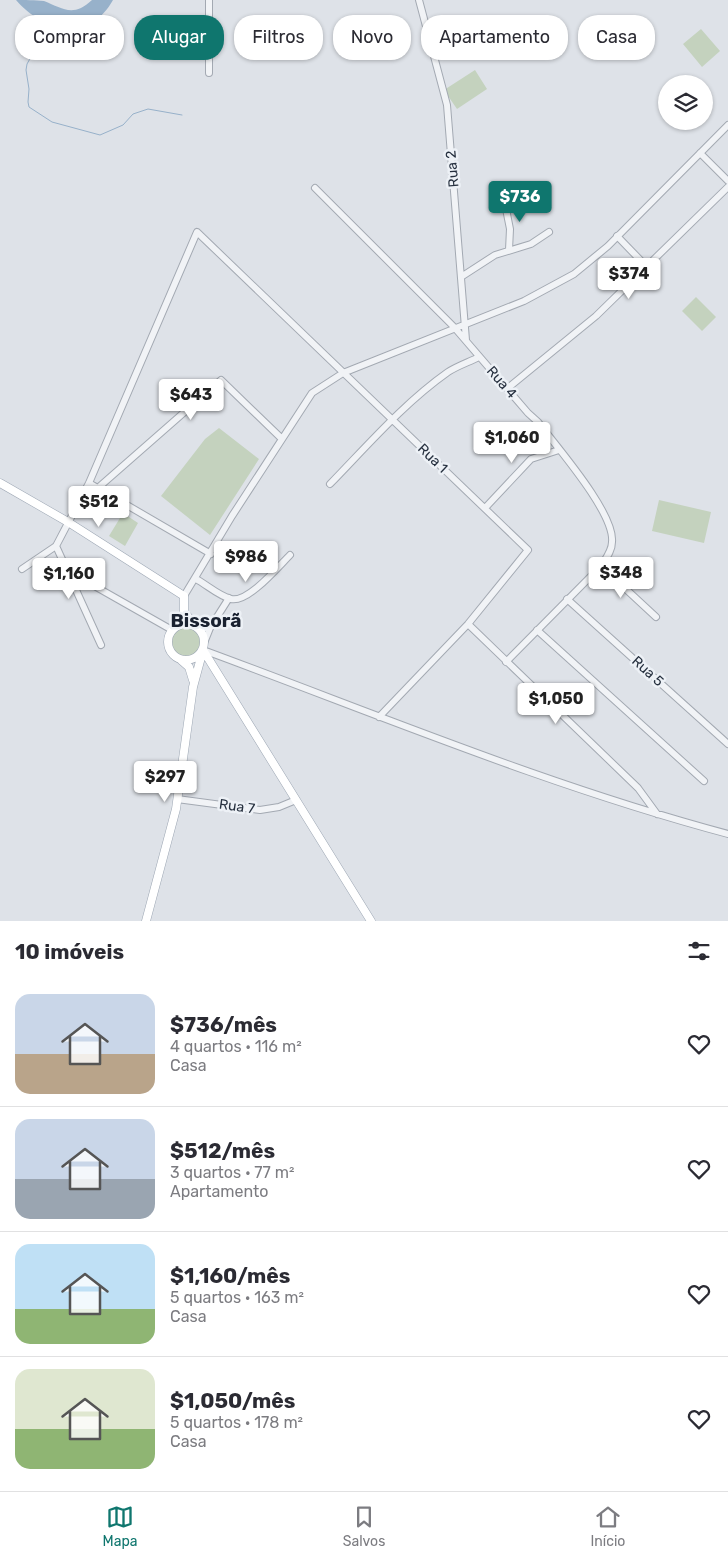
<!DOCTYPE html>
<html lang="pt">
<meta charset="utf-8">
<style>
body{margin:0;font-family:Rubik,sans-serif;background:#f2f2f3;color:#2b2b33;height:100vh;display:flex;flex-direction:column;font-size:19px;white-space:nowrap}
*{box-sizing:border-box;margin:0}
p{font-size:16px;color:#7c7c81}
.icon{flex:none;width:28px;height:28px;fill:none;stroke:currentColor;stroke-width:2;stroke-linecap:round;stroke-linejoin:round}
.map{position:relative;height:921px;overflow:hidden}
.drawer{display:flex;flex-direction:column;background:#fff;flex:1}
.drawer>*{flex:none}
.banner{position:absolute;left:15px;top:15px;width:699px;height:45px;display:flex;gap:10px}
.fabs{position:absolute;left:658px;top:75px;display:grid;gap:10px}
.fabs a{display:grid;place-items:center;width:55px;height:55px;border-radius:50%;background:#fff;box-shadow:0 1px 4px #0004;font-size:25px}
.price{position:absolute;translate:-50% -42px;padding:0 11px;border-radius:5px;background:#fff;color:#222;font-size:16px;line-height:32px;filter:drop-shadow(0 1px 2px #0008)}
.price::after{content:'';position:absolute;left:50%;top:30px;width:15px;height:11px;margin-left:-8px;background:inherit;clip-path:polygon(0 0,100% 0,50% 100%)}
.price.active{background:#0f766e;color:#fff}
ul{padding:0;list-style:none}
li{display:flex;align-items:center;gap:15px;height:125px;padding:0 15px}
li+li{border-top:1px solid #e1e1e2}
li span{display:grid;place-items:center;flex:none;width:140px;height:100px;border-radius:15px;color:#555}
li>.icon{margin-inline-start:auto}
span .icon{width:60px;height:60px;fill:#fffc;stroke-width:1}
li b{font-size:21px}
h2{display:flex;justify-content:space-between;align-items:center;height:60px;padding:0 15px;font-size:21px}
.pill{padding:0 18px;border-radius:20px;background:#fff;box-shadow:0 1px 4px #0004;font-size:18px;line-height:45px}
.pill.active{background:#0f766e;color:#fff}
.tabs{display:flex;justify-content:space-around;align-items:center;height:70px;border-top:1px solid #e1e1e2;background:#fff;font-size:14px;color:#7c7c81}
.tabs a{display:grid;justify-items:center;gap:2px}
.tabs .active{color:#0f766e}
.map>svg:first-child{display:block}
</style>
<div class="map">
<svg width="728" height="921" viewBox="0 0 728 921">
<rect width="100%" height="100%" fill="#dee2e8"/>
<path fill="#c4d2be" d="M701 29 720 51 702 67 683 44Z
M475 70 487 89 457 109 444 90Z
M696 297 716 317 702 331 682 311Z
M219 428 259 459 210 535 161 496 205 439Z
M659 500 711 512 704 543 652 531Z
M123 513 138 523 125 546 109 536Z
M171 642a15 15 0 1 1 30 0a15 15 0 1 1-30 0Z"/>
<path fill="#97b1ca" d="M16 0C24 0 36 0 44 1 62 8 73 18 92 0H113C89 43 44 32 16 0Z"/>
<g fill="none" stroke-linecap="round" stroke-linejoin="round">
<path stroke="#97b1ca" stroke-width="1" d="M56 27 48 43 32 55 27 64 26 70 29 89 28 102 29 107 52 122 100 135 123 125 133 114 148 109 182 115"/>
<defs>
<path id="minor" d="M419 0 447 105 466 340
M209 73V0
M700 153 728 181
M315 188 454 327 528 413 538 422C556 446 615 513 612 542 612 551 606 558 601 566L506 662
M504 199 510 229 509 250
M617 236 646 266
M461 277 495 255 531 244 549 232
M508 388 596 316 728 187
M89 483 211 554
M330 484C367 446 404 403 448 372 457 366 469 362 479 357
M99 487 221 380 281 438
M485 508 531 459 559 450
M56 546 101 645
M601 566 656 617
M22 569 56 546 89 483 197 232 528 550 468 624 379 717
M68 571 172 630
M196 579C207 585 219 596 231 599 248 603 278 567 290 555
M184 596 232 516 312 393 343 373 524 301 574 274 608 246 728 125
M567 599 728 744
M468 624 638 788 657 814
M198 628H210
M537 630 704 781
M204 643 210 628 229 598
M203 650C377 714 548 786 728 834
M177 799 260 810 279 807 296 800"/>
<path id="major" d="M0 483 68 522 184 596
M184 596V612L195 625
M168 642a18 18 0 1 1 36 0a18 18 0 1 1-36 0Z
M203 650 371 921
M181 660 189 667 193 680
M146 921 176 809 193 687 203 650"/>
</defs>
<use href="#minor" stroke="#a3a9b2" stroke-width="8"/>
<use href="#major" stroke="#9da7b4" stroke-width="9"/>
<use href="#minor" stroke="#f1f3f6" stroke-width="6"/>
<use href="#major" stroke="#fff" stroke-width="8"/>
</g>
<g text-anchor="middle" stroke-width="5" stroke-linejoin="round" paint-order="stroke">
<g font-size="14" fill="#26303f" stroke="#edf1f6">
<text transform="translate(452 169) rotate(-95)" y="5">Rua 2</text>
<text transform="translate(502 382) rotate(49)" y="5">Rua 4</text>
<text transform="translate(433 458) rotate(44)" y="5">Rua 1</text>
<text transform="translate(648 671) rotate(42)" y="5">Rua 5</text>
<text transform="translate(237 806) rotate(8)" y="5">Rua 7</text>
</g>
<g font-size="19" font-weight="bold" fill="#192130" stroke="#edf1f6">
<text x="206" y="627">Bissorã</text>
</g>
</g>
</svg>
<div class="fabs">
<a><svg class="icon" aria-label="layers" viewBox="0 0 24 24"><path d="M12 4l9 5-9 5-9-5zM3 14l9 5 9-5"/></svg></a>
</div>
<b class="price active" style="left:520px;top:223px">$736</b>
<b class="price" style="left:629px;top:300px">$374</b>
<b class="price" style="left:191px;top:421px">$643</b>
<b class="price" style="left:512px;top:464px">$1,060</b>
<b class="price" style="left:99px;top:528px">$512</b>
<b class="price" style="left:246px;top:583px">$986</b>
<b class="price" style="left:621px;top:599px">$348</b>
<b class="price" style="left:69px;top:600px">$1,160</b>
<b class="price" style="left:556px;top:725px">$1,050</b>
<b class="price" style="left:165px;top:803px">$297</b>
<div class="banner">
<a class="pill">Comprar</a>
<a class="pill active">Alugar</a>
<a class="pill">Filtros</a>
<a class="pill">Novo</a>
<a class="pill">Apartamento</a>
<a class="pill">Casa</a>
</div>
</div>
<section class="drawer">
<h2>10 imóveis<svg class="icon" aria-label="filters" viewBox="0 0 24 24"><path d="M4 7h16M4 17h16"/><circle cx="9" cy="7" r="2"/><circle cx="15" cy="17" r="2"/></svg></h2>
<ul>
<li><span style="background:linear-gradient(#c9d6e8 60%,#b9a48a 0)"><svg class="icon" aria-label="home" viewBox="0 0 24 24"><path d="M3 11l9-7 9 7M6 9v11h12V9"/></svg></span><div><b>$736/mês</b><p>4 quartos · 116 m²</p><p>Casa</p></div><svg class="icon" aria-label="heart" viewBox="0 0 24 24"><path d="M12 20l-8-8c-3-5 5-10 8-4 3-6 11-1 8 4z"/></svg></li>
<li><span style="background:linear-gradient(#c9d6e8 60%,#9aa5b1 0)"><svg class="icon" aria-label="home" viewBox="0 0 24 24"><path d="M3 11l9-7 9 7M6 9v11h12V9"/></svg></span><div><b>$512/mês</b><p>3 quartos · 77 m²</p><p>Apartamento</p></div><svg class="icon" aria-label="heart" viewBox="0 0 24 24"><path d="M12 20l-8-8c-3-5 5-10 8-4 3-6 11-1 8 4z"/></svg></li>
<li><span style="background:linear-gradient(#bfe0f5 65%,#8fb573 0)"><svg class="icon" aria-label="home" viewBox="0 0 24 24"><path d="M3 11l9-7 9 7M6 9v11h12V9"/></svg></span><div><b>$1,160/mês</b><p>5 quartos · 163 m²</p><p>Casa</p></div><svg class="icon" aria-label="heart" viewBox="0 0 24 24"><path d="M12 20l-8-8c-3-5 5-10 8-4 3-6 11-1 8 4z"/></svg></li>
<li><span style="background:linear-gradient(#dfe7d0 60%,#8fb573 0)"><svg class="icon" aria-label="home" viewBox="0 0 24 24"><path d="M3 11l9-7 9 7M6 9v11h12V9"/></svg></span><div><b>$1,050/mês</b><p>5 quartos · 178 m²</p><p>Casa</p></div><svg class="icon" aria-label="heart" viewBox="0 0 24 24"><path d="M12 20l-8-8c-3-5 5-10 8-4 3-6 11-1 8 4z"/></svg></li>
</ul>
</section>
<nav class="tabs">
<a class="active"><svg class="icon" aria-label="map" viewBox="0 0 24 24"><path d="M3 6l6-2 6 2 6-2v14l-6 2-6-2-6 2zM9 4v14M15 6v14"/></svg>Mapa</a>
<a><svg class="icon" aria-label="saved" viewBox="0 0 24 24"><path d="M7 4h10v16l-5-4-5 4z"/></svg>Salvos</a>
<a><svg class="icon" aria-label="home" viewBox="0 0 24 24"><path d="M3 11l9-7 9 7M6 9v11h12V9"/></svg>Início</a>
</nav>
